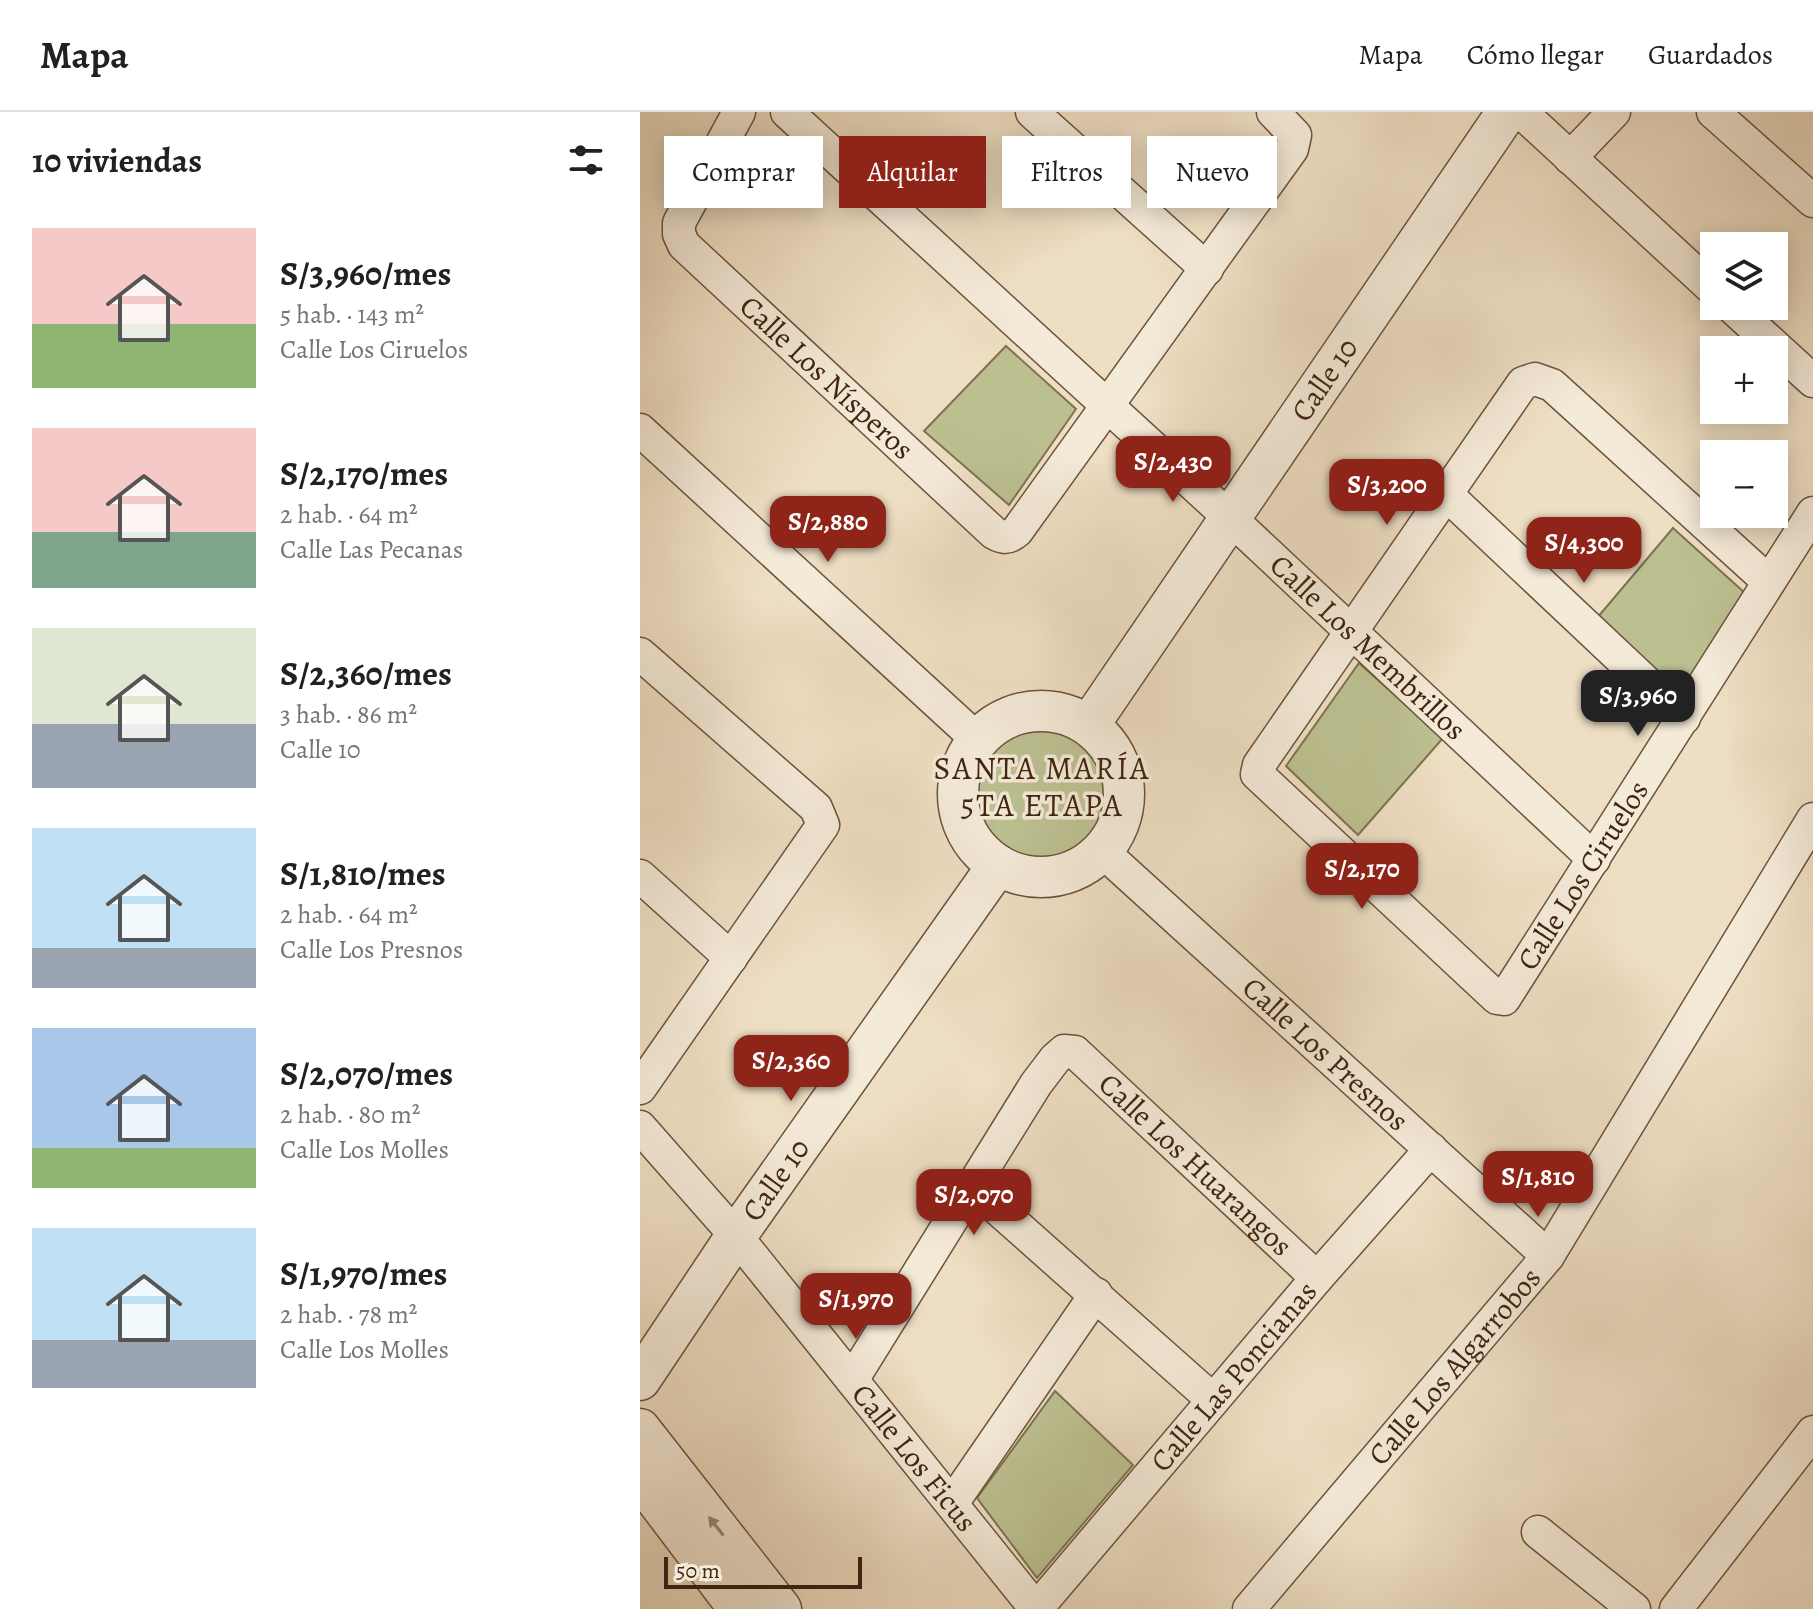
<!DOCTYPE html>
<html lang="es">
<meta charset="utf-8">
<style>
body{margin:0;font-family:Alegreya,serif;background:#f2f2f2;color:#202124;height:100vh;display:flex;flex-direction:column;font-size:30px;white-space:nowrap}
*{box-sizing:border-box;margin:0}
p{font-size:26px;color:#757577}
.icon{flex:none;width:44px;height:44px;fill:none;stroke:currentColor;stroke-width:2;stroke-linecap:round;stroke-linejoin:round}
.map{position:relative;flex:1;overflow:hidden}
.side{display:flex;flex-direction:column;background:#fff;width:640px}
.side>*{flex:none}
.guide{position:absolute;left:24px;top:24px;width:760px;height:72px;display:flex;gap:16px}
.controls{position:absolute;left:1060px;top:120px;display:grid;gap:16px}
.controls a{display:grid;place-items:center;width:88px;height:88px;border-radius:0px;background:#fff;box-shadow:0 4px 20px #0003;font-size:40px}
.scale{position:absolute;left:24px;bottom:20px;width:198px;box-sizing:border-box;padding-left:8px;border:4px solid #412510;border-top:0;font-size:22px;line-height:28px;white-space:nowrap;color:#412510;-webkit-text-stroke:6px #f4ead8;paint-order:stroke}
.price{position:absolute;translate:-50% -68px;padding:0 18px;border-radius:16px;background:#8f2418;color:#fff;font-size:26px;line-height:52px;filter:drop-shadow(0 2px 4px #0008)}
.price::after{content:'';position:absolute;left:50%;top:48px;width:24px;height:18px;margin-left:-12px;background:inherit;clip-path:polygon(0 0,100% 0,50% 100%)}
.price.current{background:#222;color:#fff}
ul{padding:0;list-style:none}
li{display:flex;align-items:center;gap:24px;height:200px;padding:0 32px}
li span{display:grid;place-items:center;flex:none;width:224px;height:160px;border-radius:0px;color:#555}
li>.icon{margin-inline-start:auto}
span .icon{width:96px;height:96px;fill:#fffc;stroke-width:1}
li b{font-size:34px}
h2{display:flex;justify-content:space-between;align-items:center;height:96px;padding:0 32px;font-size:34px}
.chip{padding:0 28px;border-radius:0px;background:#fff;box-shadow:0 4px 20px #0003;font-size:28px;line-height:72px}
.chip.current{background:#8f2418;color:#fff}
header{display:flex;align-items:center;gap:48px;box-sizing:border-box;height:112px;padding:0 40px;background:#fff;border-bottom:2px solid #e0e0e0}
header strong{font-size:38px}
nav{display:flex;gap:44px;margin-inline-start:auto;font-size:28px}
main{display:flex;flex:1;min-height:0}
.map>svg:first-child{display:block}
</style>
<header>
<strong>Mapa</strong>
<nav><a>Mapa</a><a>Cómo llegar</a><a>Guardados</a></nav>
</header>
<main>
<section class="side">
<h2>10 viviendas<svg class="icon" aria-label="filters" viewBox="0 0 24 24"><path d="M4 7h16M4 17h16"/><circle cx="9" cy="7" r="2"/><circle cx="15" cy="17" r="2"/></svg></h2>
<ul>
<li><span style="background:linear-gradient(#f6c9c9 60%,#8fb573 0)"><svg class="icon" aria-label="home" viewBox="0 0 24 24"><path d="M3 11l9-7 9 7M6 9v11h12V9"/></svg></span><div><b>S/3,960/mes</b><p>5 hab. · 143 m²</p><p>Calle Los Ciruelos</p></div></li>
<li><span style="background:linear-gradient(#f6c9c9 65%,#7fa58c 0)"><svg class="icon" aria-label="home" viewBox="0 0 24 24"><path d="M3 11l9-7 9 7M6 9v11h12V9"/></svg></span><div><b>S/2,170/mes</b><p>2 hab. · 64 m²</p><p>Calle Las Pecanas</p></div></li>
<li><span style="background:linear-gradient(#dfe7d0 60%,#9aa5b1 0)"><svg class="icon" aria-label="home" viewBox="0 0 24 24"><path d="M3 11l9-7 9 7M6 9v11h12V9"/></svg></span><div><b>S/2,360/mes</b><p>3 hab. · 86 m²</p><p>Calle 10</p></div></li>
<li><span style="background:linear-gradient(#bfe0f5 75%,#9aa5b1 0)"><svg class="icon" aria-label="home" viewBox="0 0 24 24"><path d="M3 11l9-7 9 7M6 9v11h12V9"/></svg></span><div><b>S/1,810/mes</b><p>2 hab. · 64 m²</p><p>Calle Los Presnos</p></div></li>
<li><span style="background:linear-gradient(#a9c7e8 75%,#8fb573 0)"><svg class="icon" aria-label="home" viewBox="0 0 24 24"><path d="M3 11l9-7 9 7M6 9v11h12V9"/></svg></span><div><b>S/2,070/mes</b><p>2 hab. · 80 m²</p><p>Calle Los Molles</p></div></li>
<li><span style="background:linear-gradient(#bfe0f5 70%,#9aa5b1 0)"><svg class="icon" aria-label="home" viewBox="0 0 24 24"><path d="M3 11l9-7 9 7M6 9v11h12V9"/></svg></span><div><b>S/1,970/mes</b><p>2 hab. · 78 m²</p><p>Calle Los Molles</p></div></li>
</ul>
</section>
<div class="map">
<svg width="1173" height="1497" viewBox="0 0 1173 1497">
<rect width="100%" height="100%" fill="#eedec3"/>
<filter id="stains"><feTurbulence type="fractalNoise" baseFrequency=".0025" numOctaves="4"/><feColorMatrix values="0 0 0 0 .2 0 0 0 0 .09 0 0 0 0 .02 0 0 0 .5 -.17"/></filter>
<radialGradient id="worn" r=".72"><stop offset=".6" stop-color="#630" stop-opacity="0"/><stop offset="1" stop-color="#630" stop-opacity=".3"/></radialGradient>
<path fill="#bcc091" stroke="#7e7250" stroke-width="2" d="M366 234 436 297 369 393 284 319Z
M1033 416 1106 482 1042 598 952 512Z
M719 551 803 626 718 723 646 654Z
M334 681a67 67 0 1 1 134 0a67 67 0 1 1-134 0Z
M415 1279 493 1353 397 1466 337 1386Z"/>
<g fill="none" stroke-linecap="round" stroke-linejoin="round">
<defs>
<g id="minor">
<path id="s1" d="M99 0 39 111V122L44 133 354 421C363 426 368 427 377 419L652 37 655 23 633 0"/>
<path id="s2" d="M147 0 590 406 954 747"/>
<path d="M392 0 567 157"/>
<path d="M881 0 1074 178"/>
<path d="M1073 0 1173 89"/>
<path d="M930 46 974 0"/>
<path d="M1091 194 1173 269"/>
<path d="M0 318 338 628"/>
<path d="M805 381 1044 606"/>
<path id="s3" d="M1128 469 912 273 895 267 883 271 619 653 617 662 857 886 864 887 1173 401"/>
<path d="M0 542 176 696 183 713 0 976"/>
<path id="s4" d="M462 739 908 1144"/>
<path d="M0 764 91 846"/>
<path id="s5" d="M0 1015 96 1124 388 1487 396 1491 403 1489 677 1166 791 1037"/>
<path d="M333 1075 573 1288"/>
<path id="s6" d="M212 1268 396 972 415 947 424 939 435 940 677 1166"/>
<path d="M313 1390 456 1182"/>
<path d="M898 1420 994 1497"/>
<path id="s7" d="M609 1497 908 1144 1173 707"/>
<path d="M1036 1497 1173 1320"/>
</g>
<g id="tertiary">
<circle cx="401" cy="682" r="83"/>
<path id="s8" d="M449 613 867 0"/>
<path id="s9" d="M0 1268 96 1124 358 753"/>
<path d="M0 1317 141 1497"/>
<path d="M0 1366 99 1497"/>
</g>
</defs>
<use href="#minor" stroke="#6c533d" stroke-width="35"/>
<use href="#tertiary" stroke="#6c533d" stroke-width="43"/>
<use href="#minor" stroke="#f4ead8" stroke-width="32"/>
<use href="#tertiary" stroke="#f4ead8" stroke-width="40"/>
</g>
<defs><path id="oneway-solid" d="M-6-.8H1V-3.2L6.5 0L1 3.2V.8H-6Z" transform="scale(2)"/></defs>
<use fill="#9a8874" href="#oneway-solid" transform="translate(76 1414) rotate(-128)"/>
<g text-anchor="middle" stroke-width="7" stroke-linejoin="round" paint-order="stroke">
<g font-size="30" fill="#412510" stroke="#f4ead8">
<text dy="10" stroke="none"><textPath href="#s1" startOffset="344">Calle Los Nísperos</textPath></text>
<text dy="10" stroke="none"><textPath href="#s8" startOffset="418">Calle 10</textPath></text>
<text dy="10" stroke="none"><textPath href="#s2" startOffset="790">Calle Los Membrillos</textPath></text>
<text dy="10" stroke="none"><textPath href="#s3" startOffset="1278">Calle Los Ciruelos</textPath></text>
<text dy="10" stroke="none"><textPath href="#s4" startOffset="302">Calle Los Presnos</textPath></text>
<text dy="10" stroke="none"><textPath href="#s6" startOffset="568">Calle Los Huarangos</textPath></text>
<text dy="10" stroke="none"><textPath href="#s9" startOffset="242">Calle 10</textPath></text>
<text dy="10" stroke="none"><textPath href="#s7" startOffset="318">Calle Los Algarrobos</textPath></text>
<text dy="10" stroke="none"><textPath href="#s5" startOffset="922">Calle Las Poncianas</textPath></text>
<text dy="10" stroke="none"><textPath href="#s5" startOffset="430">Calle Los Ficus</textPath></text>
</g>
<g font-size="32" letter-spacing="2" fill="#412510" stroke="#f4ead8">
<text x="402" y="667">SANTA MARÍA<tspan x="402" dy="37">5TA ETAPA</tspan></text>
</g>
</g>
<rect width="100%" height="100%" filter="url(#stains)"/>
<rect width="100%" height="100%" fill="url(#worn)"/>
</svg>
<div class="controls">
<a><svg class="icon" aria-label="layers" viewBox="0 0 24 24"><path d="M12 4l9 5-9 5-9-5zM3 14l9 5 9-5"/></svg></a>
<a>+</a>
<a>−</a>
</div>
<div class="scale">50 m</div>
<b class="price" style="left:533px;top:392px">S/2,430</b>
<b class="price" style="left:747px;top:415px">S/3,200</b>
<b class="price" style="left:188px;top:452px">S/2,880</b>
<b class="price" style="left:944px;top:473px">S/4,300</b>
<b class="price current" style="left:998px;top:626px">S/3,960</b>
<b class="price" style="left:722px;top:799px">S/2,170</b>
<b class="price" style="left:151px;top:991px">S/2,360</b>
<b class="price" style="left:898px;top:1107px">S/1,810</b>
<b class="price" style="left:334px;top:1125px">S/2,070</b>
<b class="price" style="left:216px;top:1229px">S/1,970</b>
<div class="guide">
<a class="chip">Comprar</a>
<a class="chip current">Alquilar</a>
<a class="chip">Filtros</a>
<a class="chip">Nuevo</a>
</div>
</div>
</main>
